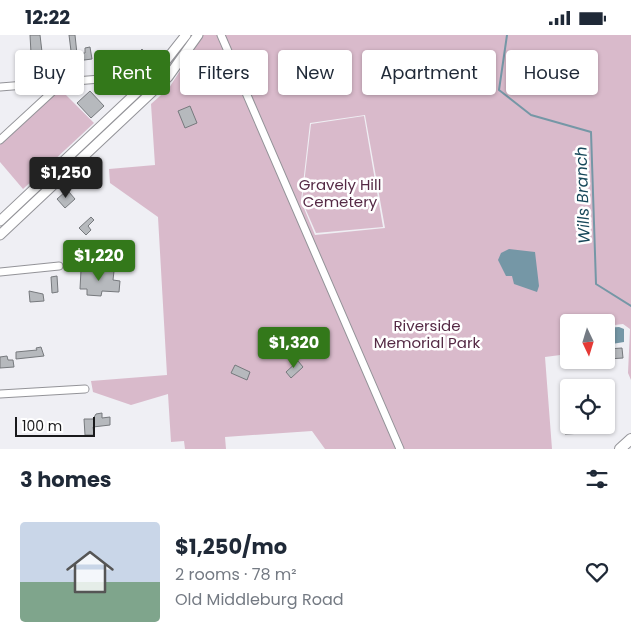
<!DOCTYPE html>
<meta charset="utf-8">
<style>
body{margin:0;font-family:Poppins,sans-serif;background:#f2f2f3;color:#1f2937;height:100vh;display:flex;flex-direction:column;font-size:19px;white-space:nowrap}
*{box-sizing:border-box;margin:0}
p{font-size:16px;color:#747a83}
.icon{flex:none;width:28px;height:28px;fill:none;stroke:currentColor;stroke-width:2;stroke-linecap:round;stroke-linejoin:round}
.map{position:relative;height:414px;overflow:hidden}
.details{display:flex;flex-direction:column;background:#fff;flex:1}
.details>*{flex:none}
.guide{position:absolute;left:15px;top:15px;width:601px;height:45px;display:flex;gap:10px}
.needle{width:32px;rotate:176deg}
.tools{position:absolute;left:560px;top:279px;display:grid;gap:10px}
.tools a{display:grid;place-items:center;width:55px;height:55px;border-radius:5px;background:#fff;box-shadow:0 1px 4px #0004;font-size:25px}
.scale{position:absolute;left:15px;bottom:12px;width:80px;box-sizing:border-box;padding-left:5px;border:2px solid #19191b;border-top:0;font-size:14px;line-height:18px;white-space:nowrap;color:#19191b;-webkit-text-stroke:4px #fff;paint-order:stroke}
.price{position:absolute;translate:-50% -42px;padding:0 11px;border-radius:5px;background:#33781a;color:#fff;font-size:16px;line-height:32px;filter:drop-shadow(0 1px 2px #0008)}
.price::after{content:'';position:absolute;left:50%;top:30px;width:15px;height:11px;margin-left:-8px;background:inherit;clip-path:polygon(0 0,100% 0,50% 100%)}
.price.active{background:#222;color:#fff}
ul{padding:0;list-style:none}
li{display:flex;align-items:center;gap:15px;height:125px;padding:0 20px}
li span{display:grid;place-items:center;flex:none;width:140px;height:100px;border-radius:5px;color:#555}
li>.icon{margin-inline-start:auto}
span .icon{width:60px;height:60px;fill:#fffc;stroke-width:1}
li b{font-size:21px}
h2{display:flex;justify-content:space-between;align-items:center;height:60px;padding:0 20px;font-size:21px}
.tag{padding:0 18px;border-radius:5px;background:#fff;box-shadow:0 1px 4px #0004;font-size:18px;line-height:45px}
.tag.active{background:#33781a;color:#fff}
.status{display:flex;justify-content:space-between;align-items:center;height:35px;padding:0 25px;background:#fff;direction:ltr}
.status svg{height:14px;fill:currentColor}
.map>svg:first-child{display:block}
</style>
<div class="status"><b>12:22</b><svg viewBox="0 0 49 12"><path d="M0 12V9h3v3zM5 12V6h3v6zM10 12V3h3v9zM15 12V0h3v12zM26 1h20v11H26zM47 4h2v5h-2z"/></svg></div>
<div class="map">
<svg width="631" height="414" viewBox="0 0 631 414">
<rect width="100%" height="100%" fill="#efeff4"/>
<path fill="#d9bacb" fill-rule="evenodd" d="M203 0H631V345L628 338 630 294 623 289 606 291V288H569L568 319 545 322 552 414H325L312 396 225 402 226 414H185L184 406 171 407 168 359 131 370 93 357 91 346 167 340 158 182 110 148 109 134 155 130 151 69 169 53ZM365 80 385 193 315 200 301 166 310 88Z
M59 53 94 88 23 154 0 127V108Z
M364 81 383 192 316 198 302 166 311 89Z"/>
<path fill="#7597a6" d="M509 214 535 217 539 251 537 257 514 249 512 241H506L498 225 501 218Z
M619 292 624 294V307L606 310V293Z"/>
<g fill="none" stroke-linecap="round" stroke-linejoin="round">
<path stroke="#7597a6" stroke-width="2" d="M507 0 499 55 531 80 591 97 596 249 631 271"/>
</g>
<path fill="#b6b9bd" stroke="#76797d" d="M30 0H40L42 17 31 18Z
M69 0H75L77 19 85 18V13L90 12 92 24 61 28 60 20 69 19 71 16Z
M142 14 147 21 146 24 139 27 135 22Z
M50 18 51 28 47 29 48 32H42V29H39L38 19Z
M90 56 104 71 91 83 77 68Z
M190 71 197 88 185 93 178 76Z
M65 157 67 159 69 157 75 164 65 173 57 164Z
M91 182 94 185 88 191 91 195 86 200 79 193Z
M81 235 114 236 113 245 120 246 119 257 102 256 101 261 87 260V254H80Z
M57 241 58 257 52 258 51 242Z
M29 256 43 259 44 266 30 267Z
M41 312 44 321 16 324V317L37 315 36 313Z
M622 313 623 323 608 324 607 314Z
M7 321 8 325H13L14 332 0 333V322Z
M298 326 303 332 291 343 286 337Z
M235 330 250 337 247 345 231 338Z
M563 373H569V390H601L602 397 565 399 564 392H562Z
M102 378V383L110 382V390L93 392 94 400H85L84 384H93L96 379Z"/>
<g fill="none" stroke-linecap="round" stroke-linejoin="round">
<defs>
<path id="minor" d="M221 0 400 414
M0 52 138 41 152 43 162 48
M0 105 63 47
M0 237 59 231
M0 359 85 354"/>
<path id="major" d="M0 186 152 43 186 0
M0 200 168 42 198 0"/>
<path id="highway" d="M620 414 631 404"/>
</defs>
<use href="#minor" stroke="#939398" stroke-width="9"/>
<use href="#major" stroke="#939398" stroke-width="11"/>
<use href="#highway" stroke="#939398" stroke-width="12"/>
<use href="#minor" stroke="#fff" stroke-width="7"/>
<use href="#major" stroke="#fff" stroke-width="9"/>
<use href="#highway" stroke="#fff" stroke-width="10"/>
</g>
<g text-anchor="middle" stroke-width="5" stroke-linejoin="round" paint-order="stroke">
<g font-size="15" fill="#552a45" stroke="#fff">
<text x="340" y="155">Gravely Hill<tspan x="340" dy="17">Cemetery</tspan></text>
<text x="427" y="296">Riverside<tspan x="427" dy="17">Memorial Park</tspan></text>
</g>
<g font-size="16" font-style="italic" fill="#17485a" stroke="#fff">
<text transform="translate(582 160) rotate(-92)" y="6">Wills Branch</text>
</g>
</g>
</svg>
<div class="tools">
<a><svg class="needle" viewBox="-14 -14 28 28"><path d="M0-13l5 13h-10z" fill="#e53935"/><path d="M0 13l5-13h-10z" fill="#747a83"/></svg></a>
<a><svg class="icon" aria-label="locate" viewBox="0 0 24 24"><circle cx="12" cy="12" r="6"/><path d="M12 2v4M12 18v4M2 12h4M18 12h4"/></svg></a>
</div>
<div class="scale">100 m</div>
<b class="price active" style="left:66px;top:164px">$1,250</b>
<b class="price" style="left:99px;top:247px">$1,220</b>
<b class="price" style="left:294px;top:334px">$1,320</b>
<div class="guide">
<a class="tag">Buy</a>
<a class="tag active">Rent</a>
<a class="tag">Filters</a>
<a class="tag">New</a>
<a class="tag">Apartment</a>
<a class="tag">House</a>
</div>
</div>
<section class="details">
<h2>3 homes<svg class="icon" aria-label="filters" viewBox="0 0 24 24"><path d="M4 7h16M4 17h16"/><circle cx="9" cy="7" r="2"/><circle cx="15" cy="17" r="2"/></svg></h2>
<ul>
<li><span style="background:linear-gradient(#c9d6e8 60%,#7fa58c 0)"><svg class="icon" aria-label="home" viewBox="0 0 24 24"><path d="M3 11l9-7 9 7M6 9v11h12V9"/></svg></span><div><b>$1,250/mo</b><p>2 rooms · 78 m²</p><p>Old Middleburg Road</p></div><svg class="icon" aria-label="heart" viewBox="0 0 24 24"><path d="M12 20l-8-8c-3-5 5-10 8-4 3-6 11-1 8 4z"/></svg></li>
</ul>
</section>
